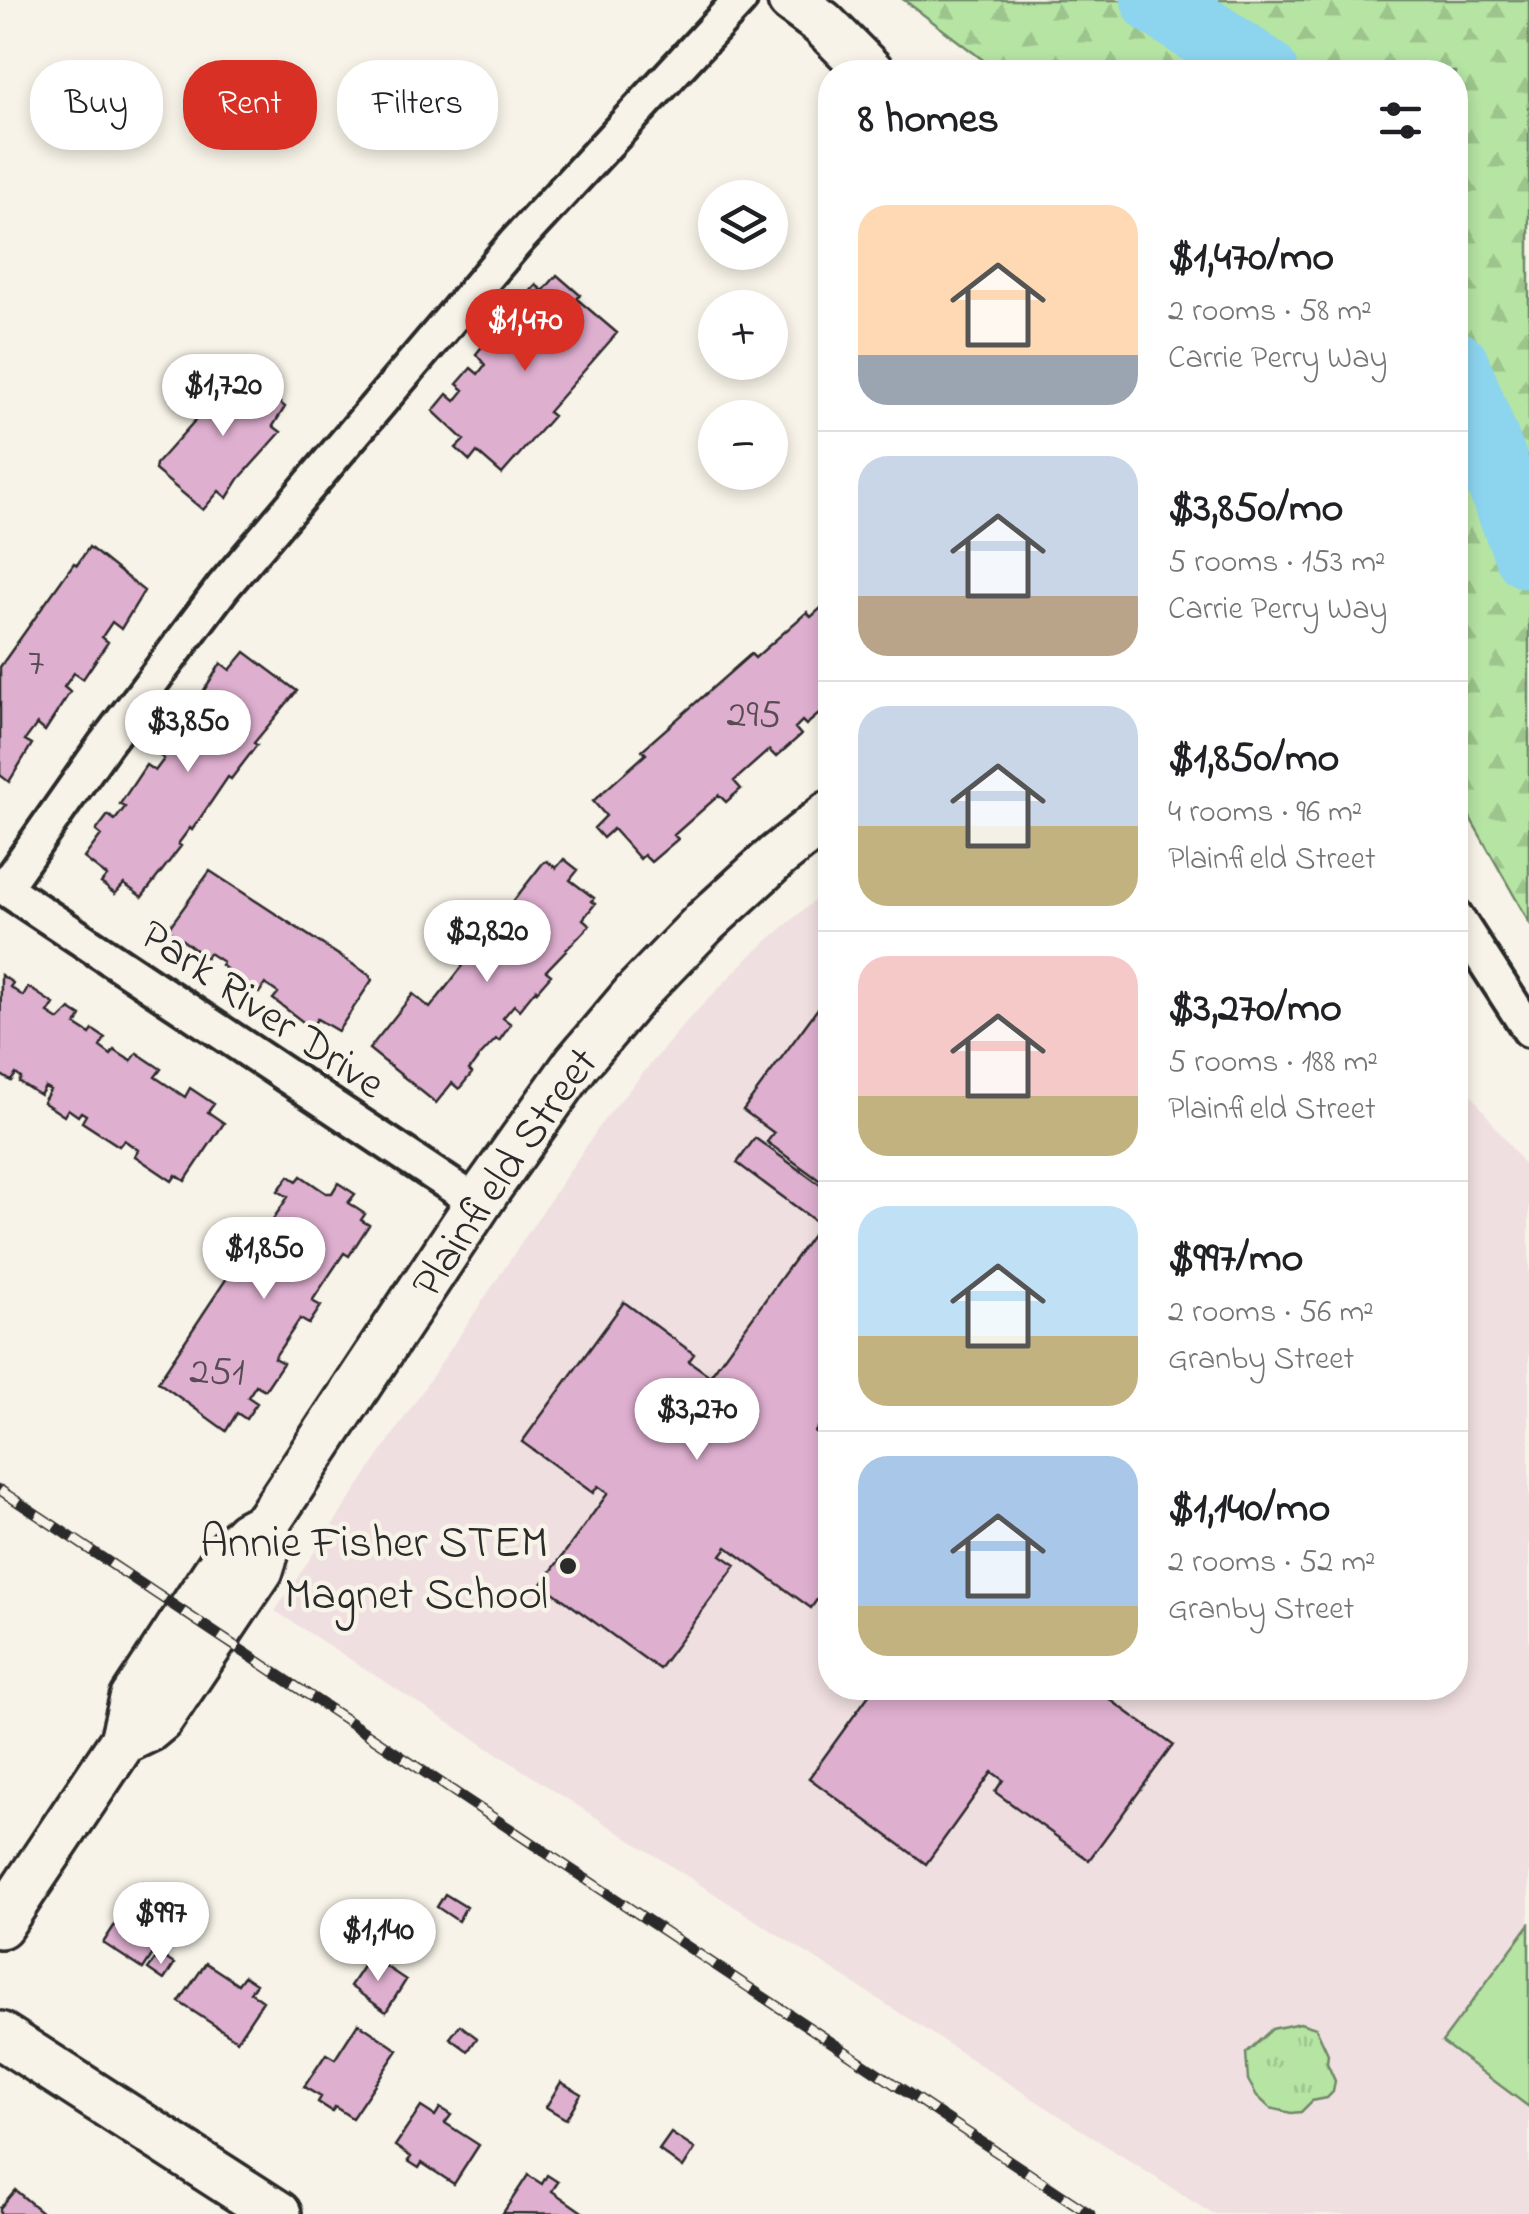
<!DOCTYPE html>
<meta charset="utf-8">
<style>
body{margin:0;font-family:"Indie Flower",sans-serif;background:#f2f2f2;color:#202124;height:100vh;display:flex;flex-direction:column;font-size:38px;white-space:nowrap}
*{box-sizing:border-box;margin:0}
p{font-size:32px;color:#757577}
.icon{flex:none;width:55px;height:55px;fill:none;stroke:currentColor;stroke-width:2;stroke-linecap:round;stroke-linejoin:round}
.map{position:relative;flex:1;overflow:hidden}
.side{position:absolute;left:818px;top:60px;width:650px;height:1640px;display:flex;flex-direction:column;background:#fff;border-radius:40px;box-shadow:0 5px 15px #0003}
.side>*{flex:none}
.guide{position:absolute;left:30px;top:60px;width:638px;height:90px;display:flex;gap:20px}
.tools{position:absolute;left:698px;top:180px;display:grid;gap:20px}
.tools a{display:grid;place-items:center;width:90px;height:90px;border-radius:50%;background:#fff;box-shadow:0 5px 15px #0003;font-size:50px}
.price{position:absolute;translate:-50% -85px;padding:0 22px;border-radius:35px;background:#fff;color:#222;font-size:32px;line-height:65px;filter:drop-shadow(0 2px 5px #0008)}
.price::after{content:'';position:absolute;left:50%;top:60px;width:30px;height:22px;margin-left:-15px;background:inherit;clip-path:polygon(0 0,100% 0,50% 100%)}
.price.active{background:#d93025;color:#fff}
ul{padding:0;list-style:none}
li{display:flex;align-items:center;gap:30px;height:250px;padding:0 40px}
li+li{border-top:2px solid #e0e0e0}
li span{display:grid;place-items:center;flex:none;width:280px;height:200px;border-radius:30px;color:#555}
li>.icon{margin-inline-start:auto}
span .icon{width:120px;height:120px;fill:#fffc;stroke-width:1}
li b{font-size:42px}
h2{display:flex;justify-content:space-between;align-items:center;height:120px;padding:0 40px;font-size:42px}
.chip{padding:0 35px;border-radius:40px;background:#fff;box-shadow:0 5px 15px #0003;font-size:35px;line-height:90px}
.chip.active{background:#d93025;color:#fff}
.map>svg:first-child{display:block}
</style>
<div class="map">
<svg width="1529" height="2214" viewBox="0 0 1529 2214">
<defs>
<pattern id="forest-firs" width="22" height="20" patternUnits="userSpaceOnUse" patternTransform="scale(2.5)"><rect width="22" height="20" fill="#b5e4a3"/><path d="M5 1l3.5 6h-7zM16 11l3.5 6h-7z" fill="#9cc48c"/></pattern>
<pattern id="park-tufts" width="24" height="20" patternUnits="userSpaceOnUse" patternTransform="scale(2.5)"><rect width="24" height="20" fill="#b5e4a3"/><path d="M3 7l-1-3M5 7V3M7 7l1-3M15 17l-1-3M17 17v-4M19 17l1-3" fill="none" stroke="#9cc48c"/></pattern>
</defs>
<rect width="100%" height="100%" fill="#f7f3e8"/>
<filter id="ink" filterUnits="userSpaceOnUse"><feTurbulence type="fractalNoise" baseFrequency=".01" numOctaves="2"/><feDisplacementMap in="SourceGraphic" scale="20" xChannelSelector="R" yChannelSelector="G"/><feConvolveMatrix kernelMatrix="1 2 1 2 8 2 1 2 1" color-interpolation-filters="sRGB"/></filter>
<g filter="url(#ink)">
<path fill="#f0dfe1" d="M830 887V1688H1455V1073L1529 1171V2214H1212L275 1611 603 1121 685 1023 752 954Z"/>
<path fill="url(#forest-firs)" stroke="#708867" stroke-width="2.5" d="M904 0H1529V922L1455 791V72H999Z"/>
<path fill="url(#park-tufts)" stroke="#708867" stroke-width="2.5" d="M1300 2023 1316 2028 1328 2054 1327 2063 1335 2081 1333 2092 1327 2098 1312 2101 1301 2112 1291 2113 1270 2108 1257 2096 1248 2080 1246 2053 1272 2029Z"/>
<path fill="#b5e4a3" stroke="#708867" stroke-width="2.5" d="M1529 1925V2107L1442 2042Z"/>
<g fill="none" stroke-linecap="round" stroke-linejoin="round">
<path stroke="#8dd4ef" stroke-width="70" d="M1156 0 1263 72
M1455 366 1529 554"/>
</g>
<path fill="#dfafd0" stroke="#2b2b2b" stroke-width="2.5" d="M557 275 580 295 577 299 617 333 548 412 553 416 502 474 477 452 470 461 456 448 464 440 433 411 447 394 455 401 464 390 457 384 471 368 478 374 485 365 476 354 489 338 497 344 506 333 499 327 513 311 520 317 529 307 522 301 536 285 543 291Z
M248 360 262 371 254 381 285 407 273 426 281 432 239 479 227 498 219 491 203 510 155 470 156 464 209 405 207 403 234 369 240 370Z
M89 547 144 591 121 629 112 622 102 637 108 642 83 679 74 673 64 687 70 692 45 731 37 724 25 740 32 744 9 782 0 775V667L74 563 77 565Z
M830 600V717L826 721 819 714 806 725 802 721 795 728 801 735 776 757 769 750 734 781 741 789 726 802 719 795 674 835 678 839 651 862 644 855 640 859 613 829 603 838 594 828 606 816 593 801 646 754 642 750 751 654 755 658 807 612 811 617Z
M245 652 297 691 254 743 257 745 231 779 228 777 192 830 190 828 178 844 181 846 142 897 124 884 115 894 101 883 107 876 84 858 101 835 96 831 108 815 115 820 125 807 120 804 146 765 155 771 164 759 158 754 185 714 193 720 202 708 196 703 221 663 230 670Z
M564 859 578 870 570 880 594 898 591 901 595 904 583 919 590 925 546 971 551 975 537 991 536 989 519 1010 514 1005 503 1018 511 1024 499 1041 496 1039 478 1058 469 1070 472 1073 459 1089 452 1083 436 1103 369 1049 413 994 430 1008 543 863 547 861 556 868Z
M210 871 369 975 372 980 338 1031 317 1019 311 1028 273 999 278 993 265 984 259 993 221 965 223 962 209 953 206 958 168 929Z
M1 975 13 983 10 987 23 996 28 987 54 1004 48 1013 59 1020 70 1009 81 1016 76 1025 90 1034 93 1030 105 1038 100 1047 111 1055 114 1050 131 1061 137 1053 161 1069 155 1077 185 1097 190 1088 214 1104 208 1112 224 1123 185 1181 176 1175 172 1181 135 1156 138 1150 124 1140 119 1146 82 1122 86 1115 81 1112 78 1116 68 1109 64 1116 43 1102 50 1090 45 1087 40 1095 19 1082 21 1078 16 1074 11 1081 0 1074Z
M830 992V1188L767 1142 774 1133 743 1110Z
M755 1138 830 1192V1232L737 1163Z
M289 1176 297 1181 301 1176 326 1193H332L338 1183 355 1194 348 1203 365 1214 361 1220 369 1225 349 1256 344 1253 312 1301 321 1306 309 1324 300 1319 274 1358 283 1363 265 1390 256 1385 248 1397 257 1403 246 1419 237 1413 226 1431 158 1382 258 1231 263 1234 288 1197 278 1191Z
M818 1227 830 1235V1411L815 1432 830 1442V1601L821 1594 811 1608 727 1547 721 1555 736 1565 659 1669 542 1584 608 1493 598 1486 593 1493 522 1442 624 1302 694 1354 689 1361 710 1376Z
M874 1688H1094L1173 1745 1089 1860 995 1792 1003 1780 992 1772 926 1864 809 1778Z
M143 1882 195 1918 186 1933 177 1934 174 1939 166 1934 143 1969 103 1943 126 1908 119 1904 126 1894 133 1898Z
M445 1894 466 1907 458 1921 437 1907Z
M159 1954 174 1964 164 1980 148 1969Z
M370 1956 406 1980 386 2012 350 1986Z
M206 1963 238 1984 244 1976 256 1984 250 1992 263 2001 237 2040 179 2002Z
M358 2023 398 2050 352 2118 335 2107 332 2111 318 2102 321 2097 304 2087 326 2054 335 2059Z
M460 2025 477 2038 468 2051 450 2038Z
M561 2082 581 2094 566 2119 546 2107Z
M421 2107 435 2116 440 2108 451 2115 445 2123 479 2145 454 2184 422 2163 419 2168 408 2161 411 2157 395 2146Z
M671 2133 695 2149 683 2168 659 2150Z
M528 2175 542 2184 547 2175 558 2182 552 2191 585 2214 503 2213Z
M15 2190 44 2214H0V2208Z"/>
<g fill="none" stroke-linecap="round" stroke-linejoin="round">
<defs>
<path id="street" d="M0 885 479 1204
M4 888 105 744 223 587 515 243 740 0
M1455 915 1529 1030"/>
<g id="secondary">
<path d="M791 0 822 23 871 72"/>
<path d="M123 1741 148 1729 160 1719 260 1570 269 1541 266 1524"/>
<path id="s1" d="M0 1925 123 1741 133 1699 230 1551 247 1534 266 1524 489 1187 577 1063 638 991 705 922 776 857 830 814"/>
<path d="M0 2035 278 2214"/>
</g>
</defs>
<use href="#street" stroke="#2b2b2b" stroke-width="40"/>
<use href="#secondary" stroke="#2b2b2b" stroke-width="52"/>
<use href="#street" stroke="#f7f3e8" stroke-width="32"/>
<use href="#secondary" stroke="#f7f3e8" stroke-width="45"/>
<defs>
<path id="rail" d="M0 1490 1090 2214"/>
</defs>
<use href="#rail" stroke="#2b2b2b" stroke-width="11"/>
<use href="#rail" stroke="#f7f3e8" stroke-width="8" stroke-dasharray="22" stroke-linecap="butt"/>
</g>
</g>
<circle fill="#2b2b2b" stroke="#f7f3e8" stroke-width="4" cx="568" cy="1566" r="10"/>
<g text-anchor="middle" stroke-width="9" stroke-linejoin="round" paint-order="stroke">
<g font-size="40" fill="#584c54">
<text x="36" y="674">7</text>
<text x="754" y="726">295</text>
<text x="217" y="1383">251</text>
</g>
<g font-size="45" fill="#2b2b2b" stroke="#f7f3e8">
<text transform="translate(264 1007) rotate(34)" y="16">Park River Drive</text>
<text dy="16" stroke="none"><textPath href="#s1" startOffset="912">Plainfield Street</textPath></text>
</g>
<g font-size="45" fill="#2b2b2b" stroke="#f7f3e8" text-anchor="end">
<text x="548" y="1556">Annie Fisher STEM<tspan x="548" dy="52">Magnet School</tspan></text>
</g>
</g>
</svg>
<div class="tools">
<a><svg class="icon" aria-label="layers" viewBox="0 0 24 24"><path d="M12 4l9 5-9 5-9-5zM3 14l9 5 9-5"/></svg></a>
<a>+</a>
<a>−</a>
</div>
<b class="price active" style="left:525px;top:374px">$1,470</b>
<b class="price" style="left:223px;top:439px">$1,720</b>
<b class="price" style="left:188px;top:775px">$3,850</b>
<b class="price" style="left:487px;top:985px">$2,820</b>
<b class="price" style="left:264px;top:1302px">$1,850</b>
<b class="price" style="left:697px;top:1463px">$3,270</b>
<b class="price" style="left:161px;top:1967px">$997</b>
<b class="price" style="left:378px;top:1984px">$1,140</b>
<div class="guide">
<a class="chip">Buy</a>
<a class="chip active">Rent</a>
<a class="chip">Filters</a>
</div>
<section class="side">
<h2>8 homes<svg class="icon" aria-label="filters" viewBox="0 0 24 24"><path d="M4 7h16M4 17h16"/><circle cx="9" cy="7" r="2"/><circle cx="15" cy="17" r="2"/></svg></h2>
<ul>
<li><span style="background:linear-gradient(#ffd9b3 75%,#9aa5b1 0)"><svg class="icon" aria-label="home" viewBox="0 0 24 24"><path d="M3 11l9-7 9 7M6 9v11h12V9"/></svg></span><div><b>$1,470/mo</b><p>2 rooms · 58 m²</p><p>Carrie Perry Way</p></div></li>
<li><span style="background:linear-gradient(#c9d6e8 70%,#b9a48a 0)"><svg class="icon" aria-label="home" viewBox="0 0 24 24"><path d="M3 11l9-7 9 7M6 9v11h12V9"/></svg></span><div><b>$3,850/mo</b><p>5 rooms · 153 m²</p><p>Carrie Perry Way</p></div></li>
<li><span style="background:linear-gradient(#c9d6e8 60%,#c2b280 0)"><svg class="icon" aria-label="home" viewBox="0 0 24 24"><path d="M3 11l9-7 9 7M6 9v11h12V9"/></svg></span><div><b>$1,850/mo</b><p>4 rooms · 96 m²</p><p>Plainfield Street</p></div></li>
<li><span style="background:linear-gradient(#f6c9c9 70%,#c2b280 0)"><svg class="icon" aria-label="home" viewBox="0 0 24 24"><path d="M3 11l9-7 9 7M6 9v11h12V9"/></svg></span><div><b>$3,270/mo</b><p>5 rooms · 188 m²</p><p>Plainfield Street</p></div></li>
<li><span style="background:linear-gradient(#bfe0f5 65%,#c2b280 0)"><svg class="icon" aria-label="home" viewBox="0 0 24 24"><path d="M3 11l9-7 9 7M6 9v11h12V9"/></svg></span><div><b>$997/mo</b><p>2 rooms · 56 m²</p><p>Granby Street</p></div></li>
<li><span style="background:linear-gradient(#a9c7e8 75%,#c2b280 0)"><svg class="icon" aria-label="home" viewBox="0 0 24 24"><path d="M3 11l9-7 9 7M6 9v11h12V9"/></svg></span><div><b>$1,140/mo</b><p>2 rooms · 52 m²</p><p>Granby Street</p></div></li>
</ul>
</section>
</div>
